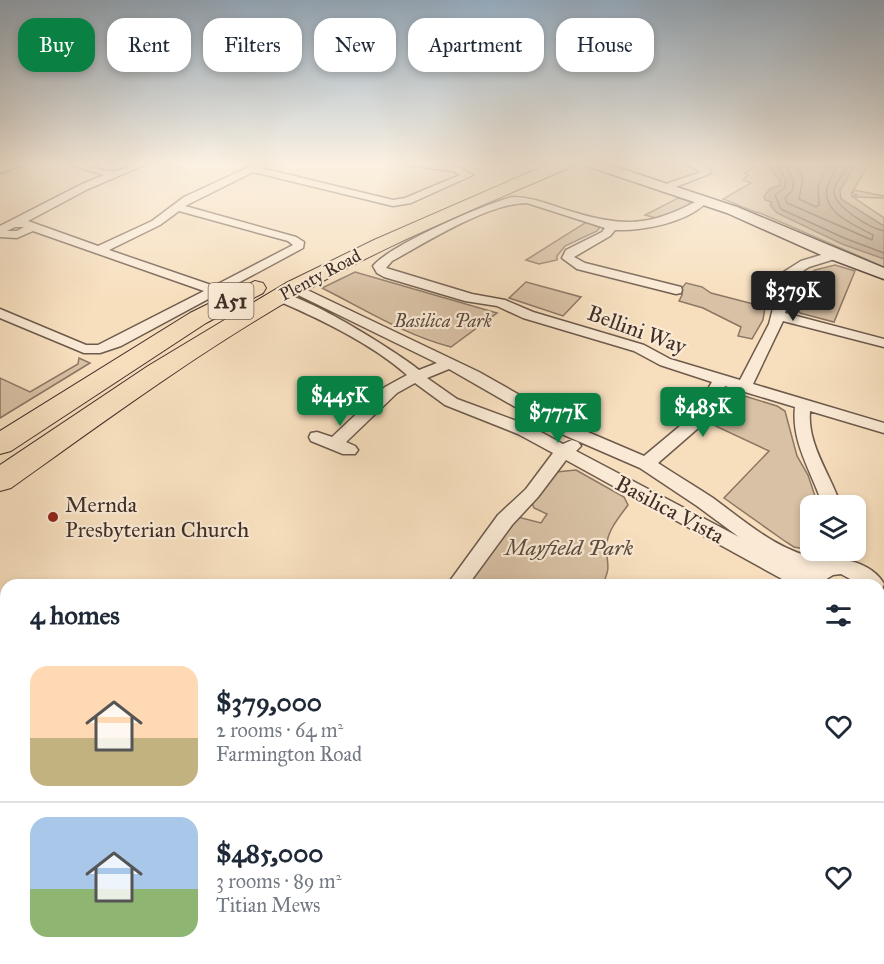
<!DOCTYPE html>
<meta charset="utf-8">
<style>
body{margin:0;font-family:"IM FELL Great Primer",serif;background:#f2f2f3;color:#1f2937;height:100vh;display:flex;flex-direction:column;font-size:22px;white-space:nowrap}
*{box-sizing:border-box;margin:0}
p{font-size:20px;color:#747a83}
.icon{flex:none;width:33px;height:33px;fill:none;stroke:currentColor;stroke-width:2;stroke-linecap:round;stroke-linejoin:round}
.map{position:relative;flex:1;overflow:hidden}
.details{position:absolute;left:0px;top:579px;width:885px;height:386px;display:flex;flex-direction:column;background:#fff;border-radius:18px 18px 0 0;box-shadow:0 3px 9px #0003}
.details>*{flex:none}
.hud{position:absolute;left:18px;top:18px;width:849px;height:54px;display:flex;gap:12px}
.buttons{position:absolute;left:800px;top:495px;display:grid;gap:12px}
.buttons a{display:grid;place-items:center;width:66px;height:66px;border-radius:12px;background:#fff;box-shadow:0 3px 9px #0003;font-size:30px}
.price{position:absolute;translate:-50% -51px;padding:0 14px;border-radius:6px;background:#0b8043;color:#fff;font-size:20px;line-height:39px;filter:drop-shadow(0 2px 3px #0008)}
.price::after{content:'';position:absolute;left:50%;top:36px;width:18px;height:14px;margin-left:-9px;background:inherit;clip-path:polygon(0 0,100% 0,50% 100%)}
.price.current{background:#222;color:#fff}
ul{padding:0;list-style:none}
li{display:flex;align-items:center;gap:18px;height:150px;padding:0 30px}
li+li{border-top:2px solid #e0e1e3}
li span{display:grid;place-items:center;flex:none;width:168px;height:120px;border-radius:18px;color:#555}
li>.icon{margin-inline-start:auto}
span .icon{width:72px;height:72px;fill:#fffc;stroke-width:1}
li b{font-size:26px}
h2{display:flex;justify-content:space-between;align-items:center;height:72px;padding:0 30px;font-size:26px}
.tag{padding:0 21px;border-radius:18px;background:#fff;box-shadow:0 3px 9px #0003;font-size:21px;line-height:54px}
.tag.current{background:#0b8043;color:#fff}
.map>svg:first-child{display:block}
</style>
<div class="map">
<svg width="884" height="964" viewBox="0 0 884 964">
<rect width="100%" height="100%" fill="#f7dfbe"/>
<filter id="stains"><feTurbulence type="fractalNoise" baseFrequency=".00333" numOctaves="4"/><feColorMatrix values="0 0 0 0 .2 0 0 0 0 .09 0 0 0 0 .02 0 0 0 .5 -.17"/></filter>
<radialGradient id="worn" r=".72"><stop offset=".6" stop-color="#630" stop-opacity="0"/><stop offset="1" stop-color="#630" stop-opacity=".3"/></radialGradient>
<path fill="#d8c1a4" stroke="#8c7765" stroke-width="1.5" d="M748 162H884V165H868L851 194 852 196 857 195 852 193 854 190 884 196V198L853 197 884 218V267L760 213C746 210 736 203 723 199L751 183 743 180 748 175 744 173 756 166Z
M678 198 689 201 690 205 659 219 645 215Z
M588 221 600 227 597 231 565 246 557 256V260L539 264 526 260Z
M835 265 855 271 834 322 800 313 797 309 803 278 815 270Z
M355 272 497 313 451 347C405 335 364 309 322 288Z
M526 282 581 297 563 316 509 298Z
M686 283 702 287 711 293 765 307 763 320 752 339 738 336 741 327 703 308 679 301 682 295V288Z
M79 358 90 363 0 418V378L30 392 78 364Z
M725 390 777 406 785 411 797 456 808 475 818 505 810 506V550L794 547 786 542 724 498 769 451 709 423Z
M576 470 624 497 628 505C620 516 608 530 607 543 605 563 613 565 602 585H467L518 517 541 523 547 514 534 508 532 503 556 472Z
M480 959H562L563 964H480Z"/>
<path fill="#b8a28a" stroke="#887362" stroke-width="1.5" d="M766 162H848L855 166 840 190 841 199 884 226V259L842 244 777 213 770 205 772 202 765 200 764 196 770 189 780 185V181Z"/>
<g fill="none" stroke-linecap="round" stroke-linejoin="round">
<path stroke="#7c6858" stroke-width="1.5" d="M775 162 786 180 784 189 775 195 781 209 844 238 884 253
M783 162 794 181 792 191 785 198 787 203 872 240 873 235C855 225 822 213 827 188 829 178 837 171 839 162
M793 162 803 178 799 199 816 207 819 205 818 186 830 162
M846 162 847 169C843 175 835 183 834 190 832 206 870 228 884 231"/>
<defs>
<path id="street" d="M15 162H29L0 173V167Z
M62 162C79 162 104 173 114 171 127 170 134 162 151 162L88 189 28 221 98 246 152 221 184 197 260 162 268 164 261 168 393 200 405 198 460 175 453 171 407 165 402 162 455 165 473 175 411 203 393 206 253 172 185 206 296 237 304 242 303 248 121 346 100 353H84L0 318V309L86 345H98L204 291 33 231 17 238 0 237V226L80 185 104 175ZM179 211 288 241 293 245 214 286 109 250 160 225ZM15 227H24L17 231H7Z
M653 162H665L660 165Z
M683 162H697L708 166 711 173 668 190H660V186L701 172Z
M512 197C533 197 550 205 570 211 621 227 649 227 697 201L701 200 706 203C685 223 643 231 615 230L610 236 574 257 585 263 681 287 682 290 681 293 676 294 577 269 562 258 566 250 602 232 605 228 527 203C488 203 427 242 392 261L386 268 472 294 505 300 533 312 644 345 670 359 740 380 769 324 782 273 801 261 834 251 838 252V258L809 267 792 278 785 313 884 339V347L783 321 753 384 884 423V433L810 411C807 445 831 475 841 506H823C812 472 791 443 795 407L725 386 704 423 658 463C676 475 695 486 713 498 747 523 779 552 821 559L824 550H844L842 559C858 562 876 569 884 584L881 591 879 592V585H861L841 574 833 575 820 583 821 585H793L566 460 538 497 512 525 468 585H447L498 515 526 489 553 453 518 434 445 405 415 383 397 393 346 442 355 446 358 450 355 454H343L311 441 309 437 311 433 317 432 332 437 385 387 407 375C371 343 318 318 274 299L272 296 274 293C296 288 400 354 419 370L437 363 294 293 293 290 299 286 479 372 576 427 644 456 692 416 712 382 660 365 634 351 523 318 497 306 465 301 384 277 377 273 373 266C390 245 483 205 512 197ZM449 369 564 435 640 468 697 506 739 537 576 451 581 446 578 442 572 440 563 444 530 426 457 399 427 378Z
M879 602 884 603V621L879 620Z
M6 736V760L0 761V737Z
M788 958H818L817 964H787Z"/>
<path id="secondary" d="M582 162H601L737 207 884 268V279L828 258 727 213 584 165Z
M0 647 6 649V679L0 677Z
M0 695 6 698V738L0 736Z
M43 958H109L107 964H43Z
M133 958H174L177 964H135Z"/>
<path id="highway" d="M553 162H575L573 166C482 206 388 243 302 293 200 351 106 420 11 488L0 491V465L148 366 286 283 374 240Z
M255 281 263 283 266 288 263 293 206 323 11 451 0 454V431L190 313Z"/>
</defs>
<use href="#street" stroke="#6d5a4c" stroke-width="3"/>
<use href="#secondary" stroke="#3f2d26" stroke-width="3"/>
<use href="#highway" stroke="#3f2d26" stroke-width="2"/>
<use href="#street" fill="#faead5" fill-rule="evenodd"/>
<use href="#secondary" fill="#faead5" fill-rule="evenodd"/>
<use href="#highway" fill="#f7dfbe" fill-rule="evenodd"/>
</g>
<linearGradient id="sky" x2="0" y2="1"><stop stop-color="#95adc2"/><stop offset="0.55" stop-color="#fbf1e2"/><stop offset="1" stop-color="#fbf1e2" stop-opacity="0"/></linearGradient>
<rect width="884" height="297" fill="url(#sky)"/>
<circle fill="#8f2418" stroke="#faead5" stroke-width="2" cx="53" cy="517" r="6"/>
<g text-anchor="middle" stroke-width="4.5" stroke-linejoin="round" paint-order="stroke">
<g font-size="18" fill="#3f2d26" stroke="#faead5">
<text transform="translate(320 275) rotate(-28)" y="6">Plenty Road</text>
</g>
<g font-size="18" font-style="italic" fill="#5e4b3f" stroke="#faead5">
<text x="443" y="327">Basilica Park</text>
</g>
<rect fill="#faead5" stroke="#77665a" stroke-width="1.5" x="208.5" y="283" width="45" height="36" rx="4.5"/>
<g font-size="21" font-weight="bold" fill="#3f2d26">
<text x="231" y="308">A51</text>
</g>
<g font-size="22" fill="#3f2d26" stroke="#faead5">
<text transform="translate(637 329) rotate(20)" y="8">Bellini Way</text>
<text transform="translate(670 509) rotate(28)" y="8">Basilica Vista</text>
</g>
<g font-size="22" fill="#3f2d26" stroke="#faead5" text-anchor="start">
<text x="65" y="512">Mernda<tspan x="65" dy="25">Presbyterian Church</tspan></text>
</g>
<g font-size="22" font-style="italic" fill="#5e4b3f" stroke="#faead5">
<text x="569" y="555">Mayfield Park</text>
</g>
</g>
<rect width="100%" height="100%" filter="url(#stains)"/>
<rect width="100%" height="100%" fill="url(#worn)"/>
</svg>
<div class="buttons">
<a><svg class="icon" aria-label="layers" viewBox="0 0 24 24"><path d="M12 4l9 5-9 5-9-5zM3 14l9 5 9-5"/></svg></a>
</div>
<b class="price current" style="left:793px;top:322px">$379K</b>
<b class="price" style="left:340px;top:427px">$445K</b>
<b class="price" style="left:703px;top:438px">$485K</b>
<b class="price" style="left:558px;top:444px">$777K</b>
<div class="hud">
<a class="tag current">Buy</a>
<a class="tag">Rent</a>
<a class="tag">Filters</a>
<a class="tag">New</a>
<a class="tag">Apartment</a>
<a class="tag">House</a>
</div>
<section class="details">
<h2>4 homes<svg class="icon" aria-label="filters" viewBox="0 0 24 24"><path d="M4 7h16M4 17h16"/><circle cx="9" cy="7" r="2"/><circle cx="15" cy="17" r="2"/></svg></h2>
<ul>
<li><span style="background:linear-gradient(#ffd9b3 60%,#c2b280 0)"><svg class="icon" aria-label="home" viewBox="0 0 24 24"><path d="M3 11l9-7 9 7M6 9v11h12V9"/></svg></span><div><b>$379,000</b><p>2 rooms · 64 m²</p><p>Farmington Road</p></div><svg class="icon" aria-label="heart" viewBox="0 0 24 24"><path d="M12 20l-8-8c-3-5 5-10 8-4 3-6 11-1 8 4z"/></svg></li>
<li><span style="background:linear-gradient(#a9c7e8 60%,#8fb573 0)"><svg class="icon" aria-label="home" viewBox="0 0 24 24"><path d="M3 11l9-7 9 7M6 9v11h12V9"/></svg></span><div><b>$485,000</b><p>3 rooms · 89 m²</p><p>Titian Mews</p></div><svg class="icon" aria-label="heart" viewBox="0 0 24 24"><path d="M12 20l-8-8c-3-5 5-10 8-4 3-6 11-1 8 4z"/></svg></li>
</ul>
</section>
</div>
